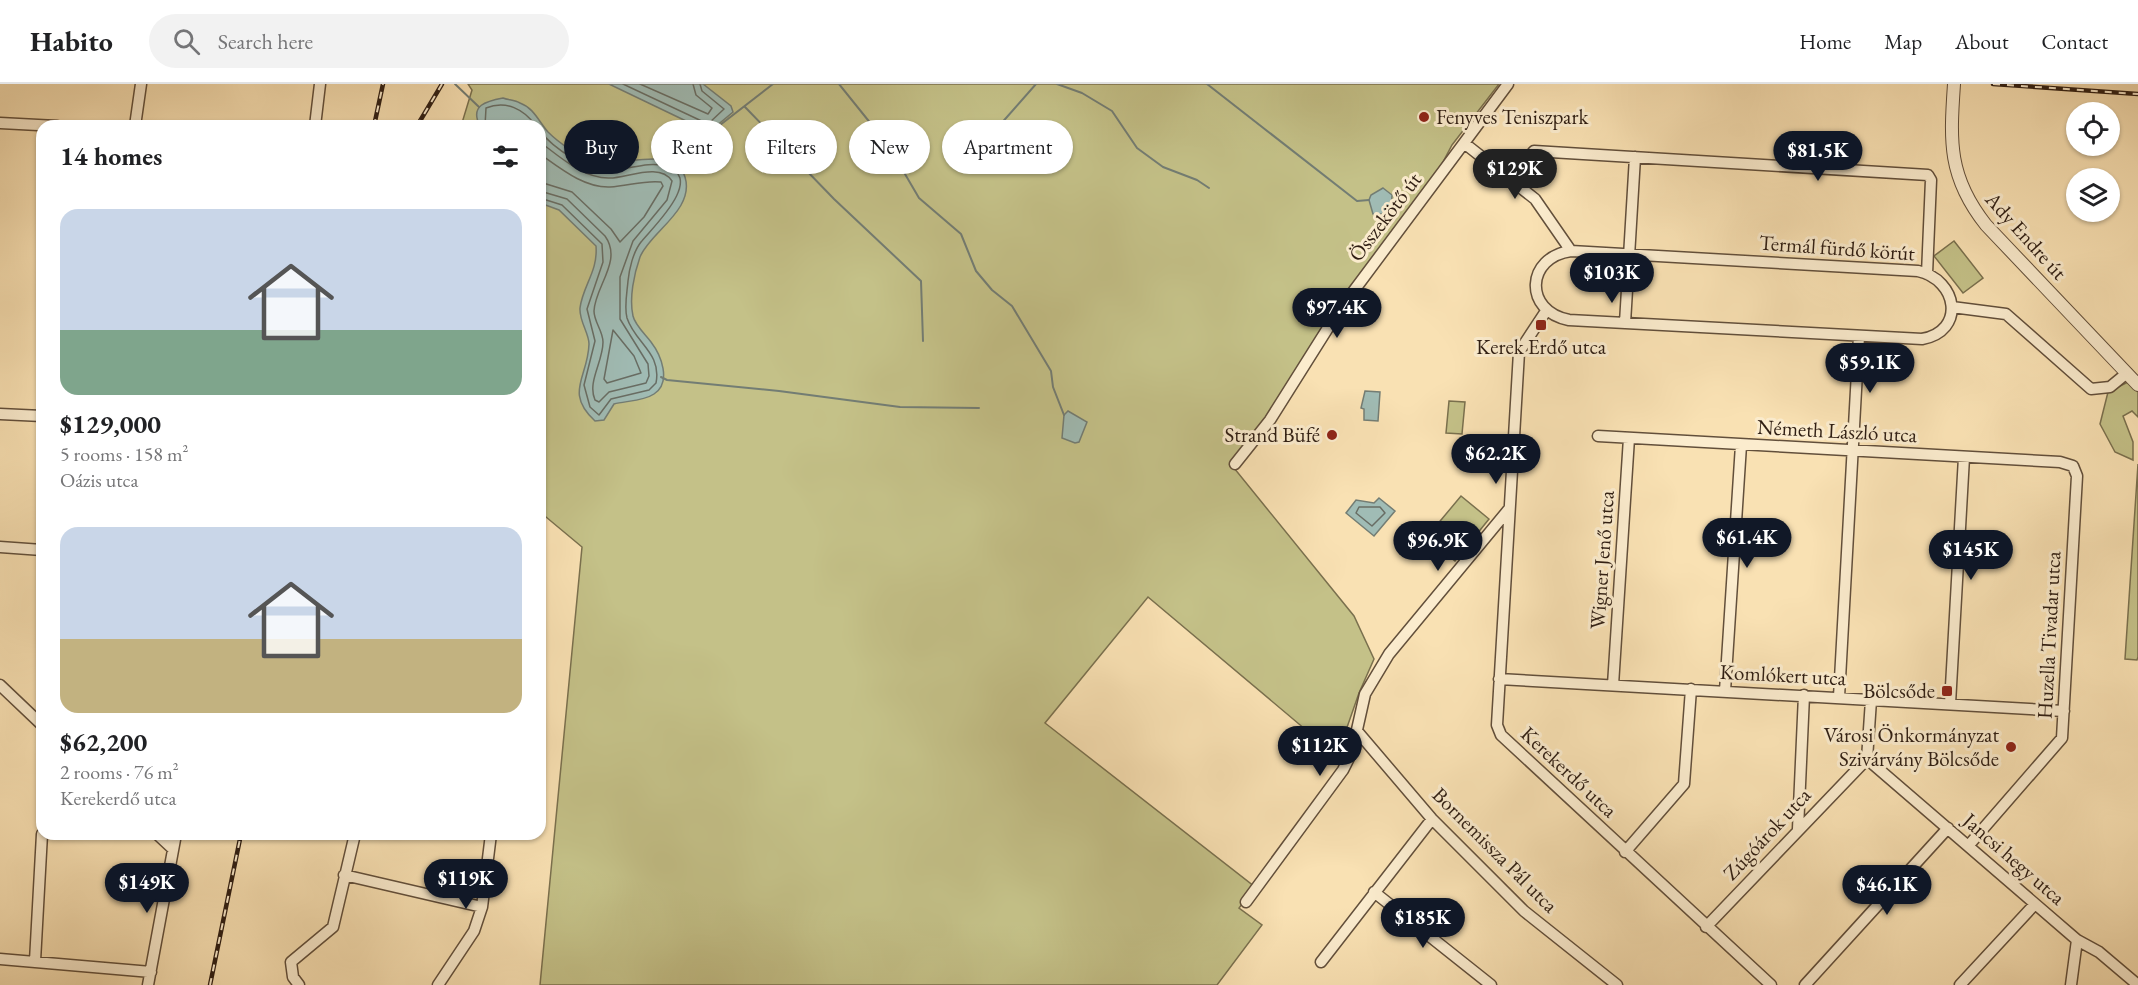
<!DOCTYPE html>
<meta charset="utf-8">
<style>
body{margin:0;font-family:"EB Garamond",serif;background:#f2f2f2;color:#202124;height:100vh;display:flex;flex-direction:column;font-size:22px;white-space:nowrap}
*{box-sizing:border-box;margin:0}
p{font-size:20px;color:#757577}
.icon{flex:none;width:33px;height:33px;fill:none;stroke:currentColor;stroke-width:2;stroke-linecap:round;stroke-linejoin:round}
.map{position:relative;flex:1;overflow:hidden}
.sheet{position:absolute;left:36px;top:36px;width:510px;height:720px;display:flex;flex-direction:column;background:#fff;border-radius:18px;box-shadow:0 2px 4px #0004}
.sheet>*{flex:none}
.top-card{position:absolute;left:564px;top:36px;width:570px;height:54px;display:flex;gap:12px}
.fabs{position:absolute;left:2066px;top:18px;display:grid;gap:12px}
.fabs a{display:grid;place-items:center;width:54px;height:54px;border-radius:50%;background:#fff;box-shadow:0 2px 4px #0004;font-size:30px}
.price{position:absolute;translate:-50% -51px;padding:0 14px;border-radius:21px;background:#111827;color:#fff;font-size:20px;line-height:39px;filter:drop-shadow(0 2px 3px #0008)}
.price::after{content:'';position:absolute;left:50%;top:36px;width:18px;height:14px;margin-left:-9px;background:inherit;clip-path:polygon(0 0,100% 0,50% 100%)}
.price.on{background:#222;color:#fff}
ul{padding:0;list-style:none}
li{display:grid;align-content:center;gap:12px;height:318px;padding:0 24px}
li span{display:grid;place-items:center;height:186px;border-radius:18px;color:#555}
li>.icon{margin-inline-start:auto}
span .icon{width:108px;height:108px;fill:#fffc;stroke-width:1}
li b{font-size:26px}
h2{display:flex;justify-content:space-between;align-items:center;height:72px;padding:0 24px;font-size:26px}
.tag{padding:0 21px;border-radius:27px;background:#fff;box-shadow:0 2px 4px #0004;font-size:21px;line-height:54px}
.tag.on{background:#111827;color:#fff}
header{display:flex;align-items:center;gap:36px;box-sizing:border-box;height:84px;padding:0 30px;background:#fff;border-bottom:2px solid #e0e0e0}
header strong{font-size:28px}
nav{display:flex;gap:33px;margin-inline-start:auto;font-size:21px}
.search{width:420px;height:54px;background:#f2f2f2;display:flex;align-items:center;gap:15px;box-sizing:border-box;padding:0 21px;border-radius:33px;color:#757577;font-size:22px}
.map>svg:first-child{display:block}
</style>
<header>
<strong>Habito</strong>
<div class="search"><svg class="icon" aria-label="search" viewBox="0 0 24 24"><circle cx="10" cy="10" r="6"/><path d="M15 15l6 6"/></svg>Search here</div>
<nav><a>Home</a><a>Map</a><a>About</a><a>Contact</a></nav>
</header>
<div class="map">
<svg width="2138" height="901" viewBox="0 0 2138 901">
<rect width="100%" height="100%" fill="#f9e1b3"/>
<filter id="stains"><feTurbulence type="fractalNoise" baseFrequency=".00333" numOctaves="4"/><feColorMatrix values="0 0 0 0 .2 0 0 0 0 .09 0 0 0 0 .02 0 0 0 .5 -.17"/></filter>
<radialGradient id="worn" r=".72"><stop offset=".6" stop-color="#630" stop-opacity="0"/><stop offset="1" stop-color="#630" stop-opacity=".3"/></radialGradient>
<path fill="#c4c188" stroke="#7a704e" stroke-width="1.5" d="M468 0H1499L1452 61 1423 116 1234 384 1354 532 1374 575 1359 609 1337 672 1148 513 1045 639 1255 803 1239 824 1262 841 1217 901H540L582 463 540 428V42H452L462 39 472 6Z
M1954 157 1983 194 1963 209 1934 172Z
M2128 298 2138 308V333L2132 327 2123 332 2133 358V376L2115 368 2100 340 2108 308Z
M1449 317 1465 318 1462 350 1446 349Z
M2138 380V573L2137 576 2125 575Z
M1461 412 1489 435 1455 477 1426 454Z"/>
<path fill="#a0bcb5" stroke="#737d74" stroke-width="1.5" d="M609 0H703L731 22 733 28 709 48Z
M503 14C508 16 515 16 520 19 534 24 539 38 548 48 559 59 579 73 594 77 619 85 675 59 685 93 695 126 650 148 640 173 634 190 629 214 633 232 635 241 645 250 651 258 661 271 672 298 654 310 644 317 625 317 614 320L604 336 595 337C564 308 588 294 589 260 589 249 579 237 580 224 583 201 598 188 596 162L559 126 540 119V42H480C469 21 487 17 503 14Z
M1383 104 1392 111C1392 124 1387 132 1373 130L1369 116 1371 111Z
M1365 307 1380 308 1378 337 1364 336V325L1361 324Z
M1068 327 1087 338 1079 358 1075 359 1062 354 1064 331Z
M1379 414 1395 427 1374 452 1346 429 1356 416 1374 419Z"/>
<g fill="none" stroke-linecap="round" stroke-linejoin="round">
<path stroke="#686d64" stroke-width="1.5" d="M623 0 708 40 724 25 702 7 700 0
M640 0 708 30 712 24 696 11 693 0
M485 42 486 24C506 16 524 25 536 42
M540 47C553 64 588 88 611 86 628 86 647 77 665 82 707 93 651 145 641 158 633 168 629 186 628 197 627 209 624 223 627 234 635 259 662 269 656 299L649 306 611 315 599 331 590 323 584 301 595 257 587 225 603 178 602 160 562 121 540 114
M540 58C560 73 584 95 610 94 627 94 660 78 672 97L667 116 633 157 620 193V235L648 280 649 292 646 299 609 308 599 318 595 316C587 298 603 278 603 258 603 247 594 238 594 227 595 202 623 177 605 152L567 115 540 107
M540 70C560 84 584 104 610 103 628 102 644 96 661 98L663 102 644 133 620 158 611 145 572 108 540 98
M613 246 634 272 641 289 607 299 604 295Z
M1359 423H1380L1385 429 1372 442 1356 429Z"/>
<path stroke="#737d74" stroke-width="2" d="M455 0 479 23
M839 0 888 61 919 114 961 150 976 187 992 206 1012 222 1051 287 1053 303 1064 331
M1057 0 1082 9 1112 27 1137 64 1163 83 1197 96 1209 104
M1207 0 1357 117 1369 116
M745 23 834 115 921 197 923 257
M971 63 999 42 1036 0
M671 79 773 0
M661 293 667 296 779 307 900 323 979 324"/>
<defs>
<path id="minor" d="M0 39 57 42
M135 42 141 0
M315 42 320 0
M1464 59 1535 115 1571 167
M1511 94 1534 67 1928 91 1931 96 1927 190
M1571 167 1918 187C1958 196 1966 247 1922 255L1569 236C1523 227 1526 173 1571 167Z
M1952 223 2006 230 2091 305 2110 303 2127 289
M1546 227 1519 268 1497 641 1501 651 1771 901
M1625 239 1635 73
M0 330 42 332
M1598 352 2060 378 2073 382 2077 392 2062 654 1969 761
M1235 380 1270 336 1338 228 1508 0
M0 463 42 466
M1499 595 2064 627
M0 601 42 641
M1613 601 1629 354
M1725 607 1741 361
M1839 613 1859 252
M1950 620 1964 373
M1357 647 1432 735 1524 827 1617 901
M1867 675 2077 856 2099 868 2138 901
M1798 745 1804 611
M157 750 173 765
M1625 768 1684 700 1691 605
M344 791 482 823
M1374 808 1491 901
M1246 818 1343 686 1352 668 1365 610 1389 570 1509 425
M1706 843 1867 675 1871 616
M0 875 151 888
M35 877 42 750
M1321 878 1432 735
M148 901 176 750
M299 901 293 893 291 878 333 843 355 750
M438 901 474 847 482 823 491 750
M1805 901 1948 744
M1960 901 2035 820
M2071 901 2077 856"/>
<path id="tertiary" d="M1954 0C1950 58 1948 93 1986 141L2138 301"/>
</defs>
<use href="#minor" stroke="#624f3b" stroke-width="13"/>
<use href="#tertiary" stroke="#624f3b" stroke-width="14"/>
<use href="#minor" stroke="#fbecce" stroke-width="10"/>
<use href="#tertiary" stroke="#fbecce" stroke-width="12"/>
<defs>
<path id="rail" d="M1993 0 2138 10
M374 42 383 0
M417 42 442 0
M210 901 241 750"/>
</defs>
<use href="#rail" stroke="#2f1e13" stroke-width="4.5"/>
<use href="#rail" stroke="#fbecce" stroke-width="2" stroke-dasharray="7" stroke-linecap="butt"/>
</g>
<g fill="#8f2418" stroke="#fbecce" stroke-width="2">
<circle cx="1424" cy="33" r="6"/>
<rect x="1535" y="235" width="12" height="12" rx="3"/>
<circle cx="1332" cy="351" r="6"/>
<rect x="1941" y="601" width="12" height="12" rx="3"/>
<circle cx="2011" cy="663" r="6"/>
</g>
<g text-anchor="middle" stroke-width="6" stroke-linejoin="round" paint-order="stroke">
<g font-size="21" fill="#2f1e13" stroke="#fbecce" text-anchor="end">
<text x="1436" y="40" text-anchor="start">Fenyves Teniszpark</text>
<text x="1541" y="270" text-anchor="middle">Kerek Erdő utca</text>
<text x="1320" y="358">Strand Büfé</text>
<text x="1935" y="614">Bölcsőde</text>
<text x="1999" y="658">Városi Önkormányzat<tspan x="1999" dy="24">Szivárvány Bölcsőde</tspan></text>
</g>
<g font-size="21" fill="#2f1e13" stroke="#fbecce">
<text transform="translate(1385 133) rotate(-53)" y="7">Összekötő út</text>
<text transform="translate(2026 152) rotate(48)" y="7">Ady Endre út</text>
<text transform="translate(1837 164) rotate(4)" y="7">Termál fürdő körút</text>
<text transform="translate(1837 347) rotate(3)" y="7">Németh László utca</text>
<text transform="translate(1602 476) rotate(-86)" y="7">Wigner Jenő utca</text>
<text transform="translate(2049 551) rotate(-87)" y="7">Huzella Tivadar utca</text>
<text transform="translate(1783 591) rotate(3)" y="7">Komlókert utca</text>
<text transform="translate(1569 688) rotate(43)" y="7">Kerekerdő utca</text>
<text transform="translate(1767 750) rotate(-47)" y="7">Zúgóárok utca</text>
<text transform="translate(1495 766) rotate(45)" y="7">Bornemissza Pál utca</text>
<text transform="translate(2014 775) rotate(41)" y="7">Jancsi hegy utca</text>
</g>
</g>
<rect width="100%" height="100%" filter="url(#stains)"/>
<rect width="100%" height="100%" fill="url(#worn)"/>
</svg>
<div class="fabs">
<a><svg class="icon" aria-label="locate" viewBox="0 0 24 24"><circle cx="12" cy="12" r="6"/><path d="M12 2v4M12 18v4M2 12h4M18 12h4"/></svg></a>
<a><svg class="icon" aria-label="layers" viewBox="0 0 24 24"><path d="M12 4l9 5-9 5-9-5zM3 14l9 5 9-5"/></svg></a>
</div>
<b class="price" style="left:1818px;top:98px">$81.5K</b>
<b class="price on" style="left:1515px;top:116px">$129K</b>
<b class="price" style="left:1612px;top:220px">$103K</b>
<b class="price" style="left:1337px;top:255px">$97.4K</b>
<b class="price" style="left:1870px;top:310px">$59.1K</b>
<b class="price" style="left:1496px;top:401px">$62.2K</b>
<b class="price" style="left:1747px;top:485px">$61.4K</b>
<b class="price" style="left:1438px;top:488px">$96.9K</b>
<b class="price" style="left:1971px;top:497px">$145K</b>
<b class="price" style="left:1320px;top:693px">$112K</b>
<b class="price" style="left:466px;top:826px">$119K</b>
<b class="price" style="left:147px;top:830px">$149K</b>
<b class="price" style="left:1887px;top:832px">$46.1K</b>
<b class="price" style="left:1423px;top:865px">$185K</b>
<div class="top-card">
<a class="tag on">Buy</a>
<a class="tag">Rent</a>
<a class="tag">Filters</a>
<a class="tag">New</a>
<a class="tag">Apartment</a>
</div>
<section class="sheet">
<h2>14 homes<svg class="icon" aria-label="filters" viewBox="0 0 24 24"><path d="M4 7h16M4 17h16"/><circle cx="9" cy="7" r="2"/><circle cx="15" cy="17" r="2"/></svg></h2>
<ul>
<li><span style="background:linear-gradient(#c9d6e8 65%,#7fa58c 0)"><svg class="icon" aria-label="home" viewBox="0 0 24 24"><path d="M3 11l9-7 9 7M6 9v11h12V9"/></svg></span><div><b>$129,000</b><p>5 rooms · 158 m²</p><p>Oázis utca</p></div></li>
<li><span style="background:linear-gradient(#c9d6e8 60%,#c2b280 0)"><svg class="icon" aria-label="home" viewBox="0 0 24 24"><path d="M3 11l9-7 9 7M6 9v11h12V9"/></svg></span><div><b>$62,200</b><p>2 rooms · 76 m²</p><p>Kerekerdő utca</p></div></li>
</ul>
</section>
</div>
